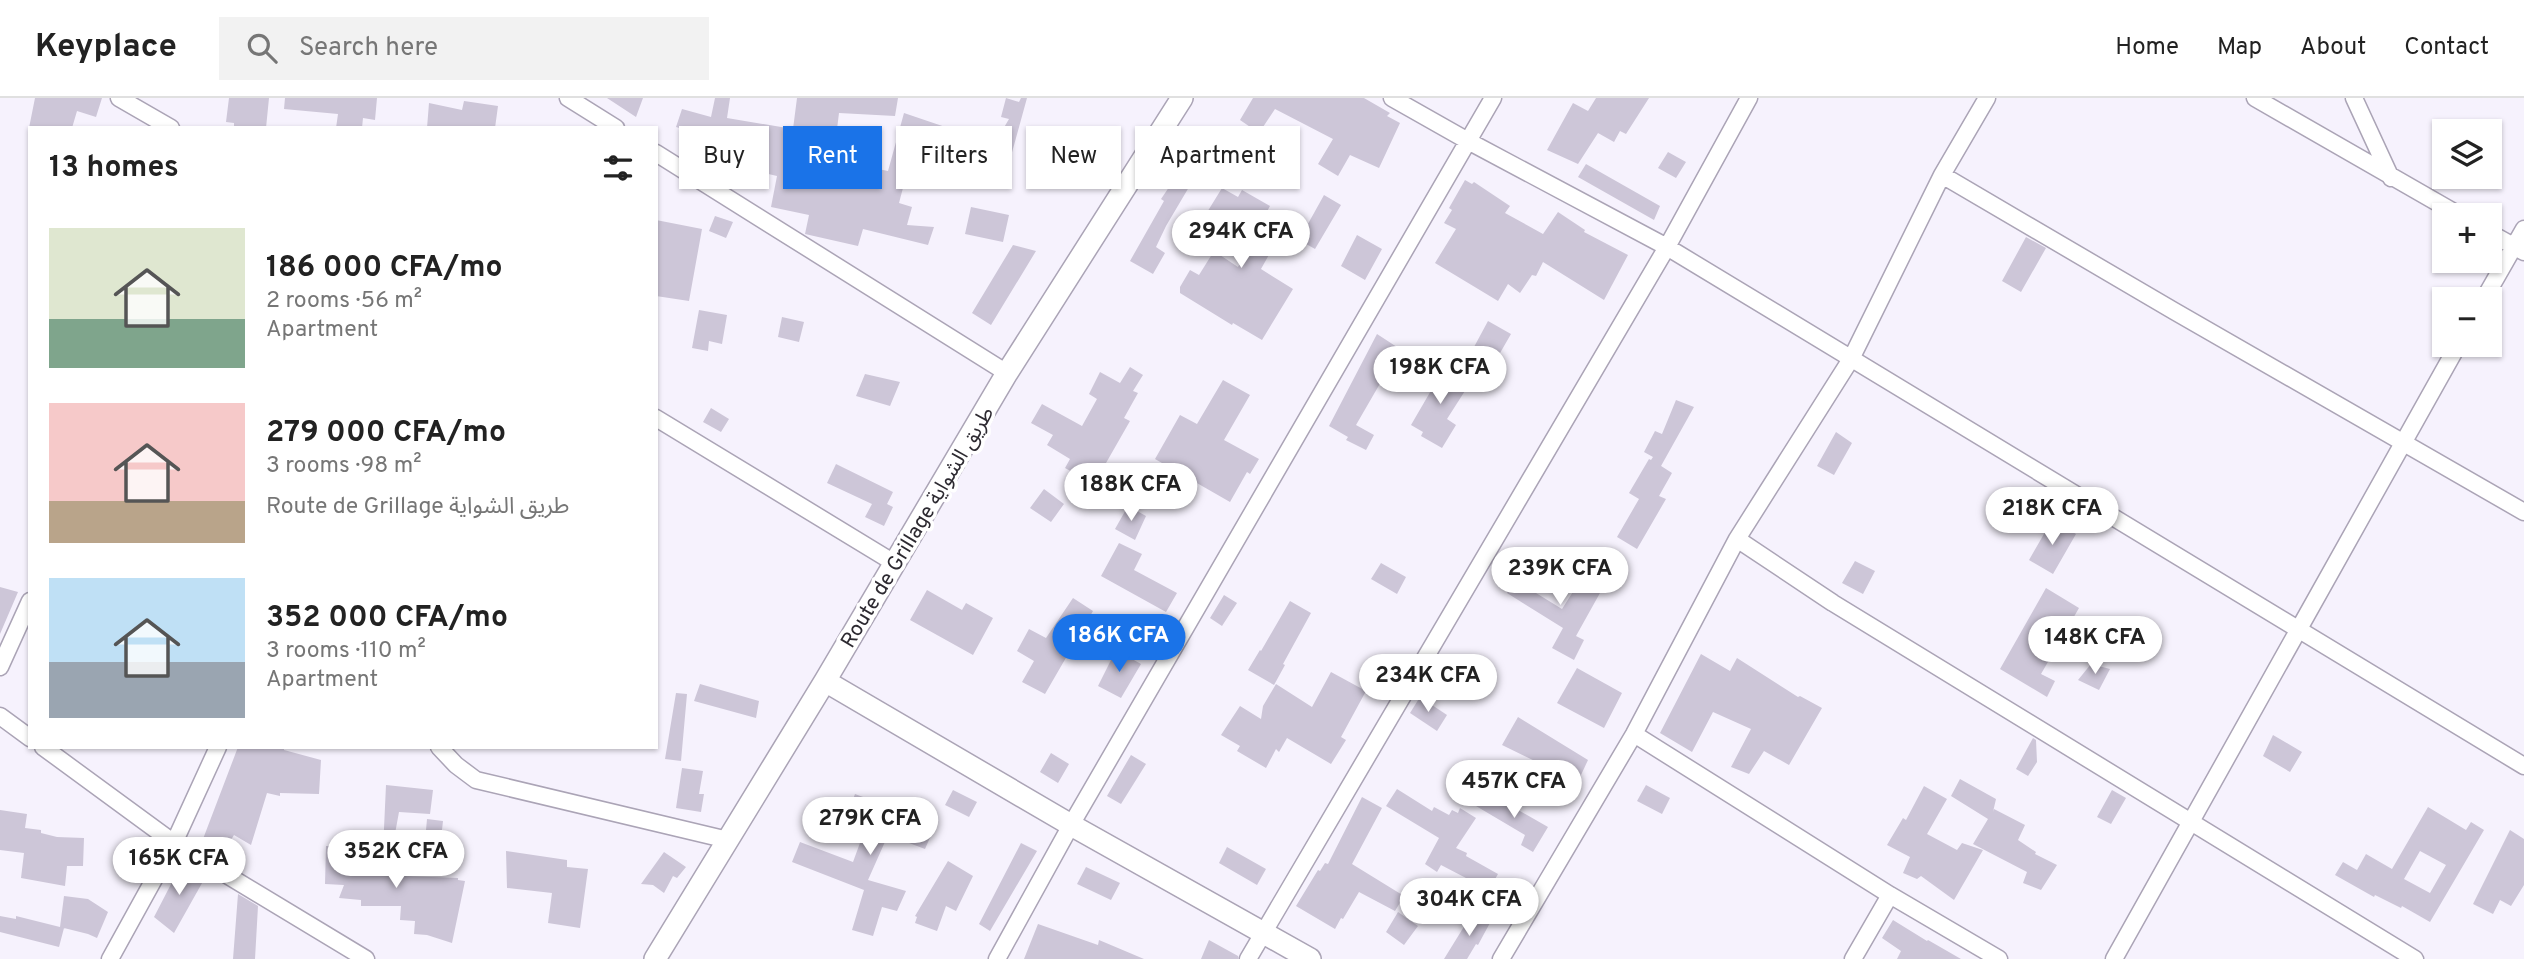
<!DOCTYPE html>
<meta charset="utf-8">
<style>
body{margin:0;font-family:Overpass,"Noto Sans Arabic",sans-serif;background:#f2f2f2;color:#222;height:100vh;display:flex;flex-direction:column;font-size:26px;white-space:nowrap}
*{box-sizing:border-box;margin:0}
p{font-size:23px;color:#767676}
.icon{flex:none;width:38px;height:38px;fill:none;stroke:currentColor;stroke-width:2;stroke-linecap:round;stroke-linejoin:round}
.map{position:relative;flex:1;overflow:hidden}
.details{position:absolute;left:28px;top:28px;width:630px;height:623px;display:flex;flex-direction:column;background:#fff;border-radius:0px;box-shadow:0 2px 5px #0004}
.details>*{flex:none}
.guide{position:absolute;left:679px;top:28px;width:665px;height:63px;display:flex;gap:14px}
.tools{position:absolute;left:2432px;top:21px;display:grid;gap:14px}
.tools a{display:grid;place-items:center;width:70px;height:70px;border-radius:0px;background:#fff;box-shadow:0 2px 5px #0004;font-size:35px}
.price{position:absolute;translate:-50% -60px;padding:0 16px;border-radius:24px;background:#fff;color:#222;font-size:23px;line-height:46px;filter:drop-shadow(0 2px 4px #0008)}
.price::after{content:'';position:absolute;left:50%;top:42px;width:21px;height:16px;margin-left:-10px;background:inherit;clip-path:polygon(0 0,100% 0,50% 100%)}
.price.current{background:#1a73e8;color:#fff}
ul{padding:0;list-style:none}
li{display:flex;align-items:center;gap:21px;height:175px;padding:0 21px}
li span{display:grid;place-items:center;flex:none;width:196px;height:140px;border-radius:0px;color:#555}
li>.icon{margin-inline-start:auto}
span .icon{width:84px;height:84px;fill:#fffc;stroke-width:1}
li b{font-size:30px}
h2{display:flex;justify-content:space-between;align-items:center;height:84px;padding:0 21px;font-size:30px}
.tag{padding:0 24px;border-radius:0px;background:#fff;box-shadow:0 2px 5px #0004;font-size:24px;line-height:63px}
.tag.current{background:#1a73e8;color:#fff}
header{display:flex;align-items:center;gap:42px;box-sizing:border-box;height:98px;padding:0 35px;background:#fff;border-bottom:2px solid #e0e0e0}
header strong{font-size:33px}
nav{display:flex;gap:38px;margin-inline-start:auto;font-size:24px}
.search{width:490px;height:63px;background:#f2f2f2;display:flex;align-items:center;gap:18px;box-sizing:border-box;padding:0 24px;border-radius:0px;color:#767676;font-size:26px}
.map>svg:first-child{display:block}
</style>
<header>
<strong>Keyplace</strong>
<div class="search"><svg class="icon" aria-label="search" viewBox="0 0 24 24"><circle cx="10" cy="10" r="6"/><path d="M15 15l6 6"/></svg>Search here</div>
<nav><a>Home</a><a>Map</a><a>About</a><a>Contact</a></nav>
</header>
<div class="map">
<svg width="2524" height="861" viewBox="0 0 2524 861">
<rect width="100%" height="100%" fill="#f6f2fd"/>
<path fill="#cdc6d8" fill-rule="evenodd" d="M35 0H102L96 19 77 13 72 30H29Z
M229 0H269L266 30H234V25L226 24Z
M285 0H377L375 22 363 20 362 30H336L338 16 284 11Z
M607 0H643L636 19Z
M715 0H730L727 20 793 31 797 0H898L895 18 839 15 834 55 854 59 853 66 888 73 904 15 963 35 958 52 952 50 943 82 908 71 899 105 912 109 907 127 934 129 928 147 863 131 858 148 805 136 809 117 771 109 777 78 751 72 752 70 725 65 727 56 695 50 699 36 676 29 682 11 711 19Z
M1006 0 1019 4 1021 0H1027L1011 58 993 48 1009 21 1001 19Z
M1253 0H1364L1390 15 1387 18 1400 25 1379 70 1350 57 1338 78 1318 66 1333 41 1275 11 1259 35 1240 22Z
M1596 0H1649L1626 36 1620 33 1614 44 1598 35 1578 66 1547 52 1573 5 1588 13Z
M464 3 498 8 495 30H427L429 5 462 12Z
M1668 54 1686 64 1676 80 1658 70Z
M1586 66 1660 108 1654 122 1578 79Z
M1184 67 1196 74 1191 83 1192 84 1166 128 1156 149 1165 155 1153 176 1130 163 1164 103 1161 101Z
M1465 82 1472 86 1474 84 1510 108 1505 115 1543 136 1558 114 1585 132 1584 134 1628 157 1604 202 1543 164 1536 178 1532 177 1520 195 1508 186 1498 203 1435 165 1456 131 1444 125 1452 112 1449 110Z
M1222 90 1238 99 1242 92 1270 108 1264 119 1284 130 1261 171 1293 191 1262 242 1233 225 1232 227 1180 195V189L1190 172 1199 177 1214 153 1238 169 1255 139 1206 116Z
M1324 97 1341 107 1315 151 1299 142Z
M971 109 1009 117 1003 144 965 136Z
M715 118 733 124 726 140 709 133Z
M656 122 702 131 689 203 656 198Z
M1357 137 1382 151 1365 182 1341 168Z
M2026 139 2046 150 2021 194 2002 183Z
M1013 147 1036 153 991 227 972 215Z
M699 212 727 217 722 246 709 243 708 253 692 250Z
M782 219 804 224 799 244 778 239Z
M1488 223 1511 236 1496 262 1474 249Z
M1377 236 1400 251 1356 327 1374 337 1366 352 1346 342 1348 339 1329 328Z
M1437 265 1470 285 1447 321 1456 327 1442 350 1421 338 1423 334 1411 327 1436 284 1428 280Z
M1130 269 1143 277 1133 293 1138 295 1124 320 1130 323 1094 386 1065 370 1070 361 1047 347 1053 337 1031 325 1042 306 1082 328 1097 301 1089 296 1100 274 1120 285Z
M865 276 900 284 890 308 856 298Z
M1223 282 1250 297 1224 342 1259 361 1250 376 1247 374 1230 404 1155 361 1180 317 1197 326Z
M1676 302 1694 309 1661 368 1658 366 1672 375 1659 398 1666 401 1637 451 1617 439 1639 401 1629 395 1649 361 1651 362 1653 359 1644 354 1655 333 1662 336Z
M711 310 729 321 721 334 703 324Z
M1836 334 1852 345 1834 377 1817 368Z
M836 366 893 394 887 406 893 409 884 428 865 419 872 406 827 385Z
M1044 391 1064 406 1051 424 1030 410Z
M1128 408 1146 418 1135 442 1115 431Z
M2052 422 2076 436 2053 476 2029 462Z
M1119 445 1142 456 1134 472 1177 495 1166 514 1101 478Z
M1855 463 1875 473 1863 496 1842 485Z
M1381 465 1406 479 1397 496 1371 481Z
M1528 468 1546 478 1536 495 1562 511 1585 475 1605 486 1576 538 1584 542 1574 562 1552 550 1563 530 1507 495 1515 482 1519 484Z
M0 489 18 494 0 536Z
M2046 490 2079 510 2041 576 2055 583 2047 599 2000 571Z
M927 492 962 512 966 505 993 520 973 557 910 522Z
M1224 497 1237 505 1222 528 1210 520Z
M1073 500 1093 513 1045 596 1022 584 1034 563 1017 553 1029 531 1046 540Z
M1290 503 1311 515 1283 566 1285 567 1274 587 1248 572 1260 552 1261 553Z
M1116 552 1141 566 1121 600 1098 588Z
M1701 556 1730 573 1737 560 1798 599 1800 598 1822 610 1789 667 1764 653 1749 676 1731 669 1751 631 1713 614 1692 654 1660 635Z
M2091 566 2110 571 2099 592 2078 582Z
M1577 570 1622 595 1604 630 1557 605Z
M1331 574 1366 593 1341 639 1346 642 1331 666 1287 640 1279 654 1276 651 1266 670 1237 653 1240 648 1221 637 1240 608 1261 621 1263 608 1276 586 1312 609Z
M700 586 759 603 756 620 694 603Z
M676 595 687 596 681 663 665 661Z
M1420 599 1447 617 1437 633 1410 615Z
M1518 619 1588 662 1573 694 1559 688 1562 681 1537 671 1541 666 1502 647Z
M2273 637 2302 654 2290 674 2263 658Z
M2033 640 2036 642 2037 664 2028 678 2016 671Z
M238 649H284V652L321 662 319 696 280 695V698L267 695 251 747 234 737 226 750 203 741Z
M1051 655 1069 666 1058 685 1040 674Z
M1131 657 1146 666 1121 706 1107 698Z
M682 670 703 673 699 696H704L701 714 676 710Z
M1960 681 1996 701 1993 714 1994 711 2025 727 2018 742 2036 754 2035 756 2057 767 2041 792 2023 785 2027 774 1973 746 1988 721 1951 698Z
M386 687 433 692 430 716 399 714 392 752H383Z
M1646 687 1670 700 1662 716 1637 703Z
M1924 688 1947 701 1927 736 1957 752 1962 745 1983 752 1954 802 1921 778 1917 781 1903 775 1910 759 1887 747 1903 720 1906 722Z
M1397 691 1432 713 1434 709 1449 717 1452 712 1458 715 1460 710 1476 720 1456 750 1467 755 1466 758 1498 776 1489 792 1441 767 1437 774 1425 766 1439 740 1386 708Z
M953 692 977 704 969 719 945 707Z
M1483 692 1548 729 1533 754 1521 747 1525 737 1476 708Z
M2112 692 2126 700 2111 726 2097 719Z
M855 696 922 721 925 714 938 721 925 751 888 737 868 782 906 793 897 813 882 809 873 838 852 832 864 792 792 764 800 744 853 764 868 723 848 715Z
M1362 699 1382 710 1352 766 1404 798 1395 813 1359 794 1343 821 1341 820 1335 831 1296 808 1318 772 1320 773 1325 765 1328 766Z
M2428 709 2466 732 2471 724 2484 732 2430 824 2402 808 2401 810 2375 797 2374 799 2335 777 2343 764 2357 772 2366 756 2392 771ZM2420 753 2446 767 2430 795 2404 781Z
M0 712 27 716 25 730 41 732V735L57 739 84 740 83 768H67L65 788 21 780 24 755 0 752Z
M427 721 443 723 439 758 424 754Z
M2510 732 2524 741V787L2511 808 2500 802 2493 816 2473 806Z
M332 744 379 748 378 777 458 780V782L465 783 452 845 427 837 414 836 415 823 400 822 401 808H361V802L339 800 344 787 325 786 326 748H332Z
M1021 745 1037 753 990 833 979 826Z
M1227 749 1266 771 1257 787 1219 765Z
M506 753 567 762V769L588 771 580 830 548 825 552 795 507 790Z
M664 754 686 769 677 780 673 778 664 795 653 787 641 786Z
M183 763 189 778 192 770 206 778 174 835 154 819Z
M948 763 973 778 956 813 946 808 937 833 915 825 917 819 915 818Z
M1086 769 1120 785 1111 802 1077 786Z
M238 796 258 808 255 861H233Z
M64 798 88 801 108 814 97 840 88 836 60 829Z
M1398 814 1418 828 1404 847 1386 834Z
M1473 814 1491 823 1478 847 1476 846 1467 861H1444Z
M0 818 16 821V818L64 830 59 849 0 834Z
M1893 822 1927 843 1928 842 1961 861H1897L1901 853 1882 840Z
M1038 826 1098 847 1099 842 1144 861H1024Z
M1209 842 1238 858V861H1201Z"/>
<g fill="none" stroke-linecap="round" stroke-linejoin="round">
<defs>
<path id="street" d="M119 0 171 30
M568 0 616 30
M1392 0 1468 43 1667 149 2524 668
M2255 0 2459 117
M2354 0 2391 80
M656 55 1007 275
M1942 77 2174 213 2524 414
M2490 135 2524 154
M2484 201 2524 131
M656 320 896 466
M1737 441 1833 505 2415 861
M0 569 30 503
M0 618 30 640
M1634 636 1890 797 1999 861
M43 649 174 745 366 861
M439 649 456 667 476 682 728 742
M110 861 174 745 218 649
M997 861 1071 727 1493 0
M1248 861 1667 149 1749 0
M1501 861 1634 636 1737 441 1851 261 1942 77 1987 0
M1853 861 1890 797
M2114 861 2458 247"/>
<path id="secondary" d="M825 583 1071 727 1310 861
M655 861 825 583 1007 275 1182 0"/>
</defs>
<use href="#street" stroke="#aba4b6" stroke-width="19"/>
<use href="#secondary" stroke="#aba4b6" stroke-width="24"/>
<use href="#street" stroke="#fff" stroke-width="16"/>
<use href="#secondary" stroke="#fff" stroke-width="21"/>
</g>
<g text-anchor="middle" stroke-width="7" stroke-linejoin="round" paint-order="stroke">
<g font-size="21" fill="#2d2a31" stroke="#fff">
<text transform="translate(917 429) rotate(-59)" y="7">Route de Grillage طريق الشواية</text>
</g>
</g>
</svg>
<div class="tools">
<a><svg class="icon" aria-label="layers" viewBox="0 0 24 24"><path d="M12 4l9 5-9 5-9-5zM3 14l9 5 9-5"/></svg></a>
<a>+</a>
<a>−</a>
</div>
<b class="price" style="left:1241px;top:172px">294K CFA</b>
<b class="price" style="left:1440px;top:308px">198K CFA</b>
<b class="price" style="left:1131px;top:425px">188K CFA</b>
<b class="price" style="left:2052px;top:449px">218K CFA</b>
<b class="price" style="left:1560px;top:509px">239K CFA</b>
<b class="price current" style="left:1119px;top:576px">186K CFA</b>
<b class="price" style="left:2095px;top:578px">148K CFA</b>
<b class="price" style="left:1428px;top:616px">234K CFA</b>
<b class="price" style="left:1514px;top:722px">457K CFA</b>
<b class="price" style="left:870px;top:759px">279K CFA</b>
<b class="price" style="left:396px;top:792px">352K CFA</b>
<b class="price" style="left:179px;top:799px">165K CFA</b>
<b class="price" style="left:1469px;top:840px">304K CFA</b>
<div class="guide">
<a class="tag">Buy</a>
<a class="tag current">Rent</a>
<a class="tag">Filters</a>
<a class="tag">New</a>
<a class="tag">Apartment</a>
</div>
<section class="details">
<h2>13 homes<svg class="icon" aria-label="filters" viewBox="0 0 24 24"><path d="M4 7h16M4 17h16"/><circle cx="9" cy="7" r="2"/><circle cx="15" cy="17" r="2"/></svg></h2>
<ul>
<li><span style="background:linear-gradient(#dfe7d0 65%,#7fa58c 0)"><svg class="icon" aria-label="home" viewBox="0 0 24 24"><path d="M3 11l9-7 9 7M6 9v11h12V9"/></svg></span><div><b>186 000 CFA/mo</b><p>2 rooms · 56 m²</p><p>Apartment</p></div></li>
<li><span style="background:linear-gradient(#f6c9c9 70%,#b9a48a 0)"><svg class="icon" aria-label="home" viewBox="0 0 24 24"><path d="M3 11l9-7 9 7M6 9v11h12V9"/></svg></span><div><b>279 000 CFA/mo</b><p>3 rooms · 98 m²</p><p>Route de Grillage طريق الشواية</p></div></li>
<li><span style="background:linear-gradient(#bfe0f5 60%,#9aa5b1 0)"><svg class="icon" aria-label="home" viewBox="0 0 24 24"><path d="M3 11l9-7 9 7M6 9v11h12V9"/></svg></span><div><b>352 000 CFA/mo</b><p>3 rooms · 110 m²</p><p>Apartment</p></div></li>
</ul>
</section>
</div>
